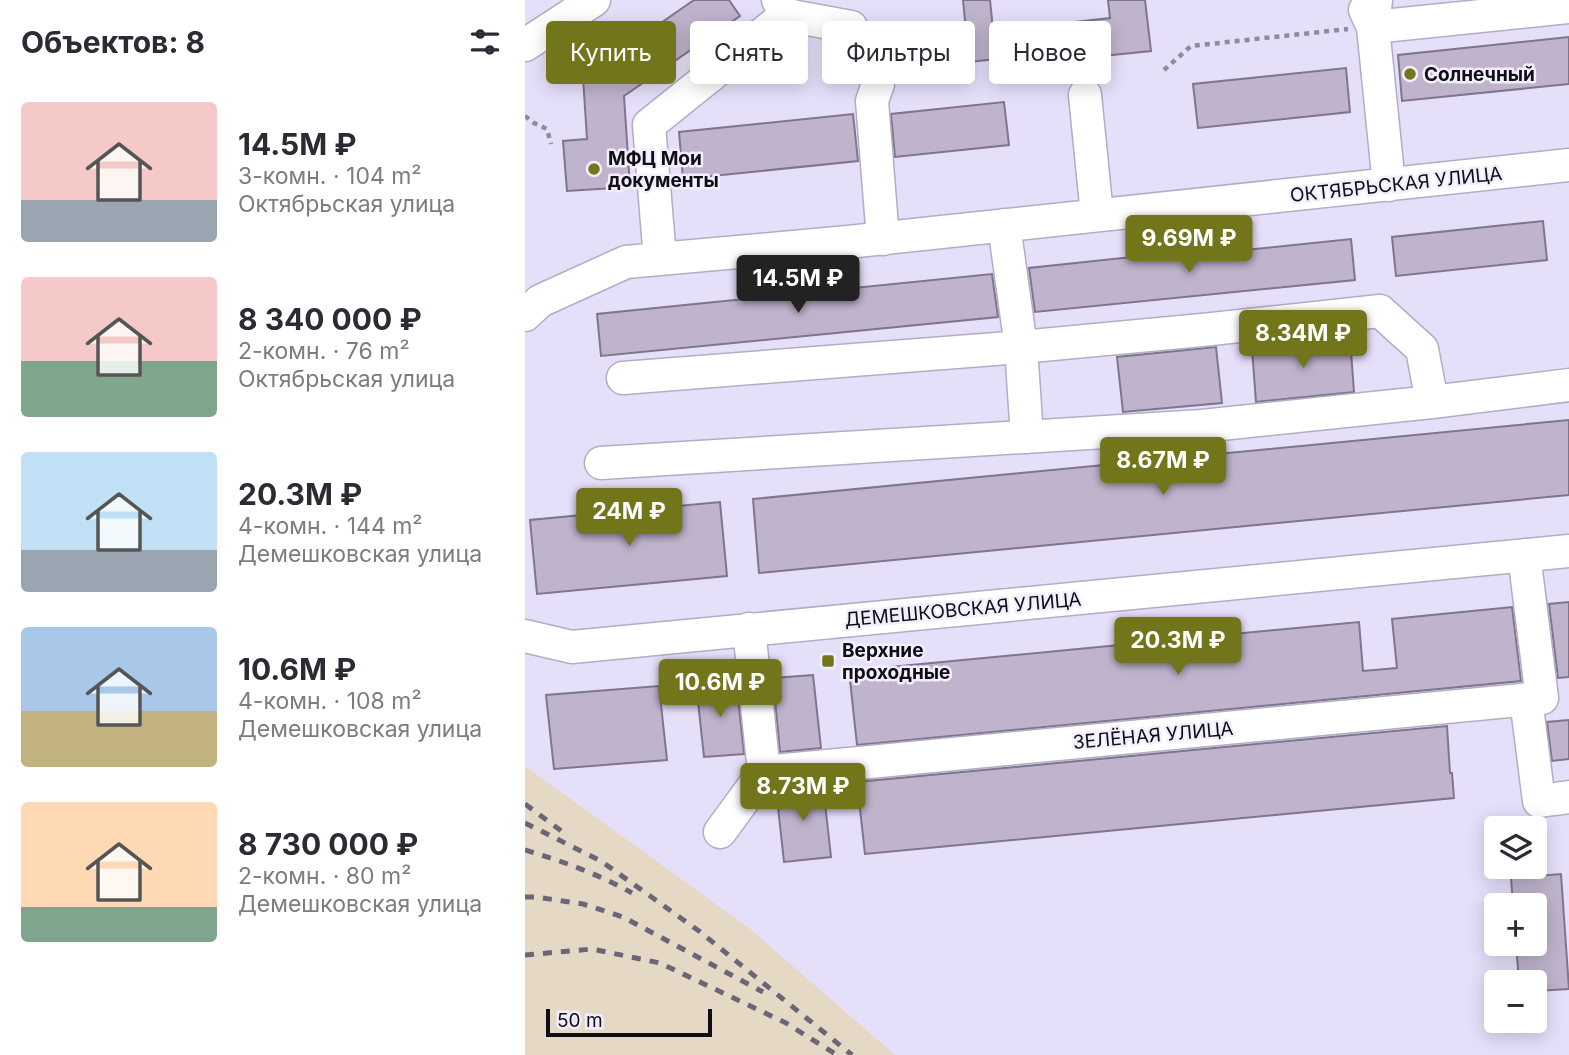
<!DOCTYPE html>
<html lang="ru">
<meta charset="utf-8">
<style>
body{margin:0;font-family:Inter,sans-serif;background:#f2f2f3;color:#2b2b33;height:100vh;display:flex;flex-direction:column;font-size:26px;white-space:nowrap}
*{box-sizing:border-box;margin:0}
p{font-size:23px;color:#7c7c81}
.icon{flex:none;width:38px;height:38px;fill:none;stroke:currentColor;stroke-width:2;stroke-linecap:round;stroke-linejoin:round}
.map{position:relative;flex:1;overflow:hidden}
.panel{display:flex;flex-direction:column;background:#fff;width:525px}
.panel>*{flex:none}
.banner{position:absolute;left:21px;top:21px;width:665px;height:63px;display:flex;gap:14px}
.controls{position:absolute;left:959px;top:816px;display:grid;gap:14px}
.controls a{display:grid;place-items:center;width:63px;height:63px;border-radius:7px;background:#fff;box-shadow:0 4px 18px #0003;font-size:35px}
.scale{position:absolute;left:21px;bottom:18px;width:166px;box-sizing:border-box;padding-left:7px;border:4px solid #0f0d15;border-top:0;font-size:19px;line-height:24px;white-space:nowrap;color:#0f0d15;-webkit-text-stroke:5px #f3eefe;paint-order:stroke}
.price{position:absolute;translate:-50% -60px;padding:0 16px;border-radius:7px;background:#73751b;color:#fff;font-size:23px;line-height:46px;filter:drop-shadow(0 2px 4px #0008)}
.price::after{content:'';position:absolute;left:50%;top:42px;width:21px;height:16px;margin-left:-10px;background:inherit;clip-path:polygon(0 0,100% 0,50% 100%)}
.price.current{background:#222;color:#fff}
ul{padding:0;list-style:none}
li{display:flex;align-items:center;gap:21px;height:175px;padding:0 21px}
li span{display:grid;place-items:center;flex:none;width:196px;height:140px;border-radius:7px;color:#555}
li>.icon{margin-inline-start:auto}
span .icon{width:84px;height:84px;fill:#fffc;stroke-width:1}
li b{font-size:30px}
h2{display:flex;justify-content:space-between;align-items:center;height:84px;padding:0 21px;font-size:30px}
.chip{padding:0 24px;border-radius:7px;background:#fff;box-shadow:0 4px 18px #0003;font-size:24px;line-height:63px}
.chip.current{background:#73751b;color:#fff}
main{display:flex;flex:1;min-height:0}
.map>svg:first-child{display:block}
</style>
<main>
<section class="panel">
<h2>Объектов: 8<svg class="icon" aria-label="filters" viewBox="0 0 24 24"><path d="M4 7h16M4 17h16"/><circle cx="9" cy="7" r="2"/><circle cx="15" cy="17" r="2"/></svg></h2>
<ul>
<li><span style="background:linear-gradient(#f6c9c9 70%,#9aa5b1 0)"><svg class="icon" aria-label="home" viewBox="0 0 24 24"><path d="M3 11l9-7 9 7M6 9v11h12V9"/></svg></span><div><b>14.5M ₽</b><p>3-комн. · 104 m²</p><p>Октябрьская улица</p></div></li>
<li><span style="background:linear-gradient(#f6c9c9 60%,#7fa58c 0)"><svg class="icon" aria-label="home" viewBox="0 0 24 24"><path d="M3 11l9-7 9 7M6 9v11h12V9"/></svg></span><div><b>8 340 000 ₽</b><p>2-комн. · 76 m²</p><p>Октябрьская улица</p></div></li>
<li><span style="background:linear-gradient(#bfe0f5 70%,#9aa5b1 0)"><svg class="icon" aria-label="home" viewBox="0 0 24 24"><path d="M3 11l9-7 9 7M6 9v11h12V9"/></svg></span><div><b>20.3M ₽</b><p>4-комн. · 144 m²</p><p>Демешковская улица</p></div></li>
<li><span style="background:linear-gradient(#a9c7e8 60%,#c2b280 0)"><svg class="icon" aria-label="home" viewBox="0 0 24 24"><path d="M3 11l9-7 9 7M6 9v11h12V9"/></svg></span><div><b>10.6M ₽</b><p>4-комн. · 108 m²</p><p>Демешковская улица</p></div></li>
<li><span style="background:linear-gradient(#ffd9b3 75%,#7fa58c 0)"><svg class="icon" aria-label="home" viewBox="0 0 24 24"><path d="M3 11l9-7 9 7M6 9v11h12V9"/></svg></span><div><b>8 730 000 ₽</b><p>2-комн. · 80 m²</p><p>Демешковская улица</p></div></li>
</ul>
</section>
<div class="map">
<svg width="1044" height="1055" viewBox="0 0 1044 1055">
<rect width="100%" height="100%" fill="#e6dffa"/>
<path fill="#e5d9c5" d="M0 766 224 928 370 1055H0Z"/>
<path fill="#bfb4cc" stroke="#7f758c" stroke-width="2" d="M169 0H204L215 16 99 96 105 187 42 191 38 141 62 139 58 77Z
M438 0H465L471 59 444 62Z
M583 0H620L626 51 519 62 515 26 585 18Z
M1044 37V84L877 101 873 55Z
M821 68 825 112 673 128 668 84Z
M479 102 484 145 370 157 366 114Z
M328 114 333 161 158 179 154 132Z
M1018 221 1022 260 871 276 867 237Z
M826 239 830 280 510 312 504 268 654 252V257Z
M467 274 473 317 76 356 72 314Z
M825 338 829 392 731 402 727 349Z
M691 347 697 403 598 412 592 357Z
M1044 420V495L234 573 228 499Z
M195 502 202 576 12 594 5 520Z
M1044 602V677L1033 678 1024 604Z
M987 607 996 681 332 745 324 671 834 622 838 671 872 668 867 619Z
M288 675 296 748 255 752 248 678Z
M211 680 219 754 179 757 171 683Z
M134 686 142 760 29 769 21 695Z
M1044 720V759L1027 761 1022 722Z
M922 726 925 773H927L929 798 340 854 332 782Z
M298 785 306 857 259 862 251 789Z
M1036 874 1044 989 1010 991V982H994L991 943H1010V905H988L986 878Z"/>
<g fill="none" stroke-linecap="round" stroke-linejoin="round">
<defs>
<path id="minor" d="M851 0 848 27 1044 7
M840 10 848 27 864 185
M261 15 326 27 353 84 347 101 358 239
M0 45 69 0
M560 95 572 215
M479 225 496 347 502 437
M135 259 124 125 261 15 253 0
M0 315 15 301 101 262 323 242 1044 165
M98 378 496 347 677 330 855 311 897 349 907 402
M76 463 677 426 907 402 1044 385
M224 629 239 772 1017 698 999 555
M0 636 47 647 1044 551
M1001 699 1014 801 1044 797
M195 832 239 772"/>
</defs>
<use href="#minor" stroke="#b3acc5" stroke-width="35"/>
<path stroke="#8f8a9d" stroke-width="4.5" stroke-dasharray="5 5" stroke-linecap="butt" d="M639 70 666 46 823 29
M0 116 9 123 22 129 26 144"/>
<use href="#minor" stroke="#fff" stroke-width="32"/>
<path stroke="#6a6676" stroke-width="5" stroke-dasharray="9 9" stroke-linecap="butt" d="M0 804 43 836
M0 823 76 861 174 931 327 1055
M0 850C37 861 73 874 107 893
M0 897H11L58 904 98 917 238 992
M0 955 67 949 135 963 261 1023 312 1055"/>
</g>
<g fill="#73751b" stroke="#f3eefe" stroke-width="2.5">
<circle cx="885" cy="74" r="7"/>
<circle cx="69" cy="169" r="7"/>
<rect x="296" y="654" width="14" height="14" rx="3.5"/>
</g>
<g text-anchor="middle" stroke-width="5" stroke-linejoin="round" paint-order="stroke">
<g font-size="19" font-weight="bold" fill="#0f0d15" stroke="#f3eefe" text-anchor="start">
<text x="899" y="81">Солнечный</text>
<text x="83" y="165">МФЦ Мои<tspan x="83" dy="22">документы</tspan></text>
<text x="317" y="657">Верхние<tspan x="317" dy="22">проходные</tspan></text>
</g>
<g font-size="19" fill="#0f0d15" stroke="#f3eefe">
<text transform="translate(871 184) rotate(-6)" y="7">ОКТЯБРЬСКАЯ УЛИЦА</text>
<text transform="translate(438 609) rotate(-5)" y="7">ДЕМЕШКОВСКАЯ УЛИЦА</text>
<text transform="translate(628 735) rotate(-5)" y="7">ЗЕЛЁНАЯ УЛИЦА</text>
</g>
</g>
</svg>
<div class="controls">
<a><svg class="icon" aria-label="layers" viewBox="0 0 24 24"><path d="M12 4l9 5-9 5-9-5zM3 14l9 5 9-5"/></svg></a>
<a>+</a>
<a>−</a>
</div>
<div class="scale">50 m</div>
<b class="price" style="left:664px;top:275px">9.69M ₽</b>
<b class="price current" style="left:273px;top:315px">14.5M ₽</b>
<b class="price" style="left:778px;top:370px">8.34M ₽</b>
<b class="price" style="left:638px;top:497px">8.67M ₽</b>
<b class="price" style="left:104px;top:548px">24M ₽</b>
<b class="price" style="left:653px;top:677px">20.3M ₽</b>
<b class="price" style="left:195px;top:719px">10.6M ₽</b>
<b class="price" style="left:278px;top:823px">8.73M ₽</b>
<div class="banner">
<a class="chip current">Купить</a>
<a class="chip">Снять</a>
<a class="chip">Фильтры</a>
<a class="chip">Новое</a>
</div>
</div>
</main>
